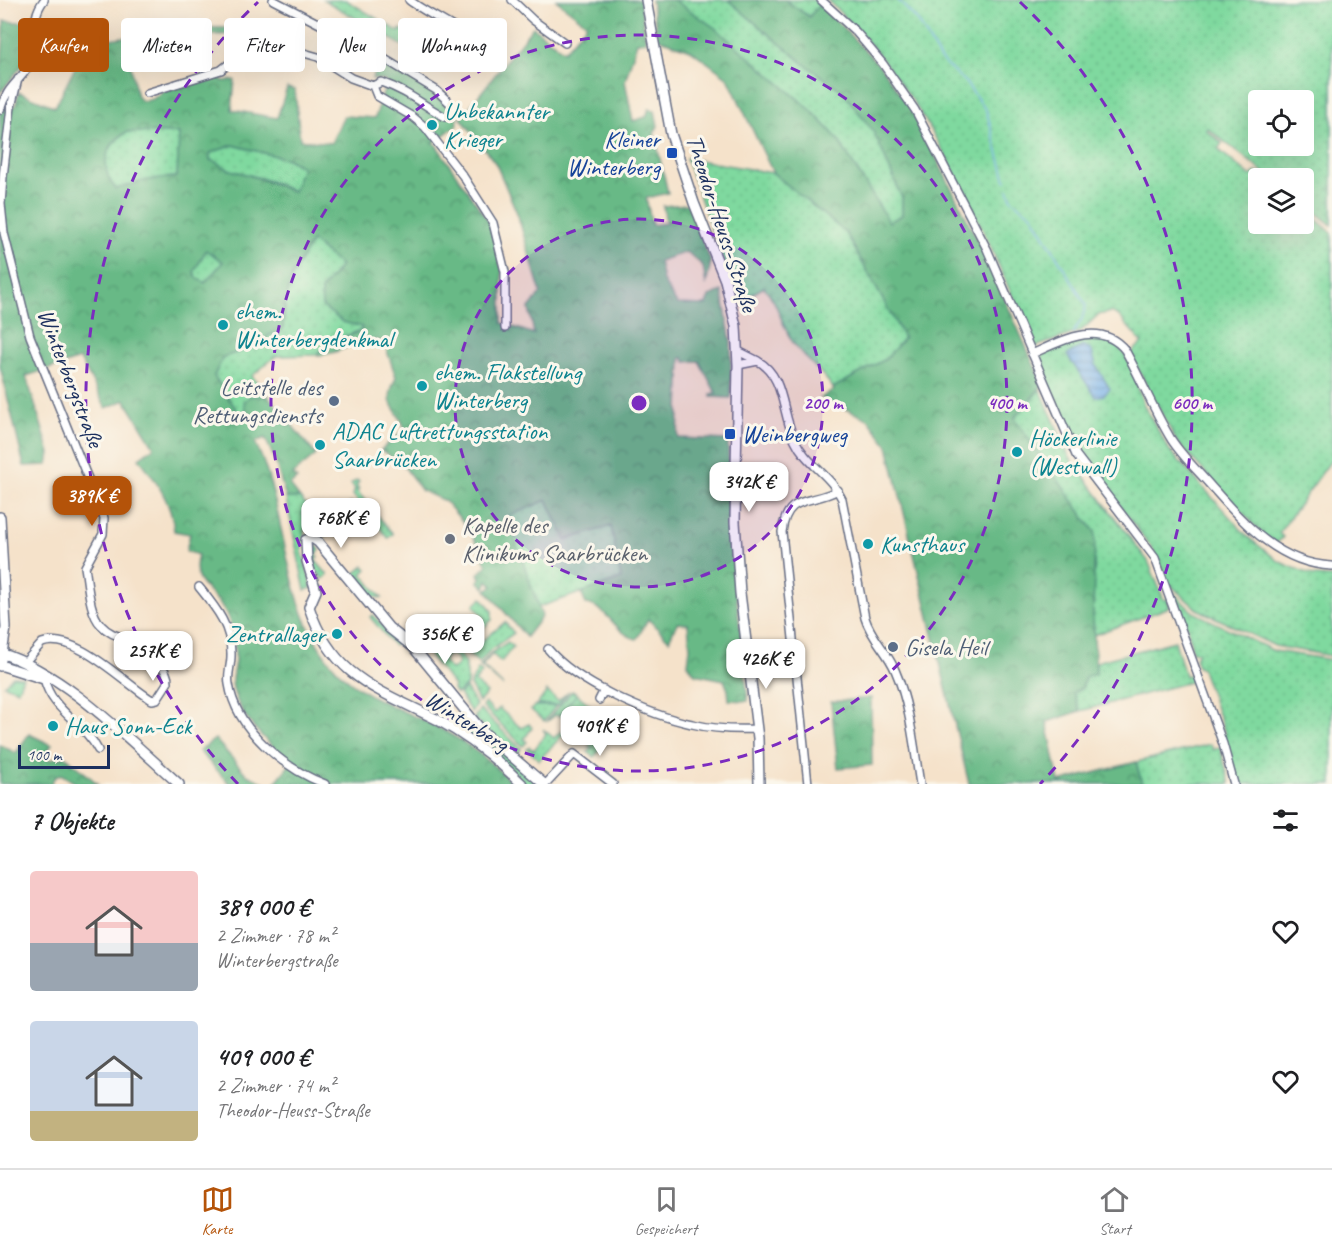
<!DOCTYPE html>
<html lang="de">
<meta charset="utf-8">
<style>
body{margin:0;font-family:Caveat,sans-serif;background:#f6f6f6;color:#202124;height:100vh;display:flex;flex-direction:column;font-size:22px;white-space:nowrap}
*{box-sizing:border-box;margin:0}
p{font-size:20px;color:#757577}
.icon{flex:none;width:33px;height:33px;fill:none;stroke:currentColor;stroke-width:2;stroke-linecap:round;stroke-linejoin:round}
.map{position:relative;height:784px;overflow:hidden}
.sheet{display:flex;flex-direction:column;background:#fff;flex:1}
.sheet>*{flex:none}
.banner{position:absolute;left:18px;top:18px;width:600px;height:54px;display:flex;gap:12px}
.controls{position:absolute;left:1248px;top:90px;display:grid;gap:12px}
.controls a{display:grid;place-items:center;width:66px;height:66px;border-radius:6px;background:#fff;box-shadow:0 6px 24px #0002;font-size:30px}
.scale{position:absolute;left:18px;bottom:15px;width:92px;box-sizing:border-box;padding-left:6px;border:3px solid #1b2f5e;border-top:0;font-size:16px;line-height:21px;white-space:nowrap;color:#1b2f5e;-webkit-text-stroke:4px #fbf7ec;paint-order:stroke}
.price{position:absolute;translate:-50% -51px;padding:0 14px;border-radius:12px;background:#fff;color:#222;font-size:20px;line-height:39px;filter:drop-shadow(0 2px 3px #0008)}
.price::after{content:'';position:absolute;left:50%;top:36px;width:18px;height:14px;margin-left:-9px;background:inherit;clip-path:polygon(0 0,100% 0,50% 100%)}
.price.on{background:#b45309;color:#fff}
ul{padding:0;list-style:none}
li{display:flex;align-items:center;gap:18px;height:150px;padding:0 30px}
li span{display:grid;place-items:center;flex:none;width:168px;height:120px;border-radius:6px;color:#555}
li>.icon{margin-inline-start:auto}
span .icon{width:72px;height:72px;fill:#fffc;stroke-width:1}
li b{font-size:26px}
h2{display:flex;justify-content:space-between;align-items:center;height:72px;padding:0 30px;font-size:26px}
.pill{padding:0 21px;border-radius:6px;background:#fff;box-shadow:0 6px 24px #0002;font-size:21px;line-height:54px}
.pill.on{background:#b45309;color:#fff}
.tab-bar{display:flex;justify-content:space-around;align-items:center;height:84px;border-top:2px solid #e0e0e0;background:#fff;font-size:16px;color:#757577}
.tab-bar a{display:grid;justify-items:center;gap:3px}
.tab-bar .on{color:#b45309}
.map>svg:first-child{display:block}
</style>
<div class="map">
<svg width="1332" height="784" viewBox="0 0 1332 784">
<defs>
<pattern id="grass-dots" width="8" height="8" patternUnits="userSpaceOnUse" patternTransform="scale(1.5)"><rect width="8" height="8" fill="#7fd99f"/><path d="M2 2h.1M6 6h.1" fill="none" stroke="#6dbb8b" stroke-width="1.8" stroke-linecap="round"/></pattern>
<pattern id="forest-crowns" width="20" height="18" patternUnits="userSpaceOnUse" patternTransform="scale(1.5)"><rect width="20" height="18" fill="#67b986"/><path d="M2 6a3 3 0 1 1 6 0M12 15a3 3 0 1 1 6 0" fill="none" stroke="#549771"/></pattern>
<pattern id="park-tufts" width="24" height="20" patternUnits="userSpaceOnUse" patternTransform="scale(1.5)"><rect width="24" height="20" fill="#7fd99f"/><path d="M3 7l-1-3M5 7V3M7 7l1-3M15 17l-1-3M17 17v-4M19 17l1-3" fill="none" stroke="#6dbb8b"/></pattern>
<pattern id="water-rules" width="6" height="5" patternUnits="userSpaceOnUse" patternTransform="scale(1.5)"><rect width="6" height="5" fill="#79b2e9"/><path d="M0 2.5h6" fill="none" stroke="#6291c0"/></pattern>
</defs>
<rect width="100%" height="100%" fill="#fbf7ec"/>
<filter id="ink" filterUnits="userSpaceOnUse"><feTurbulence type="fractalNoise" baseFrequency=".0167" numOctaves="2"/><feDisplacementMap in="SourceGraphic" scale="12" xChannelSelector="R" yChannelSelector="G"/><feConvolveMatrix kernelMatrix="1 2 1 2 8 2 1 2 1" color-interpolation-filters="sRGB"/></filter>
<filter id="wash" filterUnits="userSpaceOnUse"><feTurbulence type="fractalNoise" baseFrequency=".008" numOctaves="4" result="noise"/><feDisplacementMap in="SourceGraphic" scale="24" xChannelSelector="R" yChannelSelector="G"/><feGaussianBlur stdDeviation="1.35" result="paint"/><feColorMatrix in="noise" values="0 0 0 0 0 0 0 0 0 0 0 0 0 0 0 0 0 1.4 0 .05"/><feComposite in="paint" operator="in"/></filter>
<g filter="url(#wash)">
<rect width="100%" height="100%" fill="#f5e2ca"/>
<path fill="url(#grass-dots)" stroke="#4d847e" stroke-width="1.5" fill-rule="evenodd" d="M324 0H346L399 32 401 29 425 43 417 54Z
M674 0H728L802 62 841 90 854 106 873 131 883 153 902 198V215L889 223 837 138 812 111 715 28Z
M785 0H815L820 4 810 17Z
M827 0H1332V225L1304 203V178H1271L1207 128 1206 130 1222 143 1218 149 1250 176 1256 172 1264 178H1258V224H1304V209L1332 233V459L1279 533 1283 537 1276 544 1264 536 1177 442 1130 354 1142 343 1119 316 1111 312 1098 315 1081 331 1035 347C978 221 932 95 827 0ZM1258 100H1304V146H1258Z
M127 132 180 133 177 177 159 178 116 189C99 170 104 145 127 132Z
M233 145 288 159 302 167 293 192C273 180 253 176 231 170 222 167 219 162 210 160V153Z
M686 158 773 173 846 233 904 338 886 359 833 388C822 371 807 361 795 345 781 328 780 304 764 287L740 301 737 289 733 290Z
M312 241 341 266 321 290 322 306 343 322 362 326 361 330C348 336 323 342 317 355L276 356 252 376 268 396 242 419 214 376 223 357 260 345 269 335 279 333C287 320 283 306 287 292 292 273 302 258 312 241Z
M206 250 223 262 205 283 197 278 194 272Z
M1089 336 1105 338 1121 348 1131 366 1144 406 1170 451 1248 537 1280 562 1314 576 1332 577V656L1275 646 1197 609 1167 582 1154 551 1081 454 1046 379 1040 358 1046 353Z
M1040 389 1070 458 1148 561 1164 600 1168 599 1170 607 1094 635 1093 617 1014 418Z
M357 480 359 482 356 485 359 489 357 491 393 534 388 538 353 495 355 489 351 484Z
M286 498H300L307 507 302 514 306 517 302 551 312 588 305 590Z
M547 500 566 540 611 526 621 579 539 607 506 517Z
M351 503 362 517 357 521 351 515 324 537 318 530Z
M315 544 320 550 316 554 318 557 315 560 328 575 323 579 315 570 312 572 310 548Z
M364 566 367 569 362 574 382 598 368 596 351 577Z
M1170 590 1193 612 1274 651 1332 660V784H1237L1222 735 1225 733 1201 667H1198L1195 658 1198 652 1192 651 1188 629Z
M482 598 492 610V620L467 643 458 644 452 637 461 633 464 636 485 619 474 605Z
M373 615 398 643 394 646 370 617Z
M505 622 514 633 489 651 479 663 462 649 469 652Z
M443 641 448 642C462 655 469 665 467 685L456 694 453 689 454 686 428 654ZM451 654 458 659 457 666 451 669 444 663 445 657Z
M1175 641 1185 676 1192 674 1194 681 1080 711 1073 692 1082 688 1085 677 1096 674V662Z
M508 642 513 647 501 662 492 654 482 666 503 686 480 666 491 653Z
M478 669 482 673 475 682 487 693 479 702 470 685Z
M13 676 23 677 18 690 4 685Z
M466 688 476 705 471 712 459 694Z
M547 691 558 701 569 691 558 705H537Z
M572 691 577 694 558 716 556 715 546 722Z
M485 703 495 713 499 708 521 728 529 724 532 728 524 739 527 742 523 746 482 706Z
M535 705 536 706H556L544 721 531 710Z
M480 709 521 749 517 753 491 734 474 718Z
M468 720 533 779 536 784H526L509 767 462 731 463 724Z
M543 729 554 738 561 731 564 734 539 760 527 749 529 747 534 750 546 734Z
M597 737 605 744 594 757 588 752 592 749 589 746Z
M1211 744 1213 750 1220 747 1230 784H1142L1136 762Z"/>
<path fill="url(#forest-crowns)" stroke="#417472" stroke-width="1.5" fill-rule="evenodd" d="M556 0H640L646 41 637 42 625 81 633 121 646 117 649 109 655 111 658 126 654 133 668 193 646 198 652 225 666 223 663 206 688 204 711 262 706 285 703 266 687 252 659 261 663 281 677 304 706 305 709 296 722 291 731 342V398L711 397V394L716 393 699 361 685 362 684 358H681L678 438 728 440 732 556 748 701 729 700 728 690 724 680 695 674 688 664 690 648 688 624 677 623 669 640 648 619 637 639C615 635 609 607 586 604L581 593 621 579 611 526 566 540 547 500 507 517 542 616 526 637 486 590 493 586 488 580 485 588 478 581 481 578 478 574 487 565 469 529 445 501 422 491 403 465 381 450 405 429C396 404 382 408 396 377L384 342C361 332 343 356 317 355L319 351 361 330 362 327 343 322 322 306 321 290 341 266 312 241 292 275 284 307 283 328 279 333 269 335 260 345 223 357 214 376 242 418 246 415 244 402 250 396H268L316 455 293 474 297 479 290 485 300 498H286L275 460 265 438 255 442C290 514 280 611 338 671 364 697 400 709 433 725 462 739 490 760 513 784H274L291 763C268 743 235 715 232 682 232 674 235 666 235 659 236 645 232 626 226 613 214 589 189 587 198 555L186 551 190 534 174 531C172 502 156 481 139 458L154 447 125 400 106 408 80 359 26 376 50 453 48 465 24 466 0 366V103L15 107 19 92 55 107 94 30 104 28 110 39 191 27 253 29 252 34C214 36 154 29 130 63L137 97 143 101 153 99 164 90 221 76 222 81 235 80 232 110 277 118 287 88 295 90 300 140 331 143 344 116 375 118 387 81 372 79 381 61 439 97 457 116V125L434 142 491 225 502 269V323L534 334 529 308 541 293 517 213 496 164 461 118 533 27 564 51 587 24ZM127 132 179 133 177 177 147 180 116 189C99 170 104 145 127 132ZM233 145 288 159 302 167 293 192C270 181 255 177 231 170 223 168 219 162 210 160V153ZM206 250 223 262 205 283 197 278 194 272Z
M651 0H674L715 28 812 111 837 138 889 222 902 215V198L883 153 873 131 854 106 841 90 802 62 728 0H785L809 17 820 4 880 66 913 112 987 259 1043 385 1014 418 1095 532 1093 617 1096 674 1085 677 1082 688 1073 692 1080 711 1047 722 1059 782 1136 762 1142 784H969L888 446 868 419 821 398 834 390 833 388 886 359 904 338 846 233 773 173 728 78 692 51 658 38Z
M4 21 29 23 27 59 0 93C0 68 4 46 4 21Z
M871 698 872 765 838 768 831 702Z
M29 734 52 745 42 756 50 760 58 757 61 759 64 755 98 784H77L61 774 54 778 51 784H0V745L16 753Z
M215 739 247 775 267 784H230L199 751Z"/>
<path fill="url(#park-tufts)" stroke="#4d847e" stroke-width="1.5" d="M577 694 604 717 588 736 559 715Z"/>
<path fill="url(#water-rules)" stroke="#4a70a4" stroke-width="1.5" d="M1083 346 1091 349 1096 366 1110 389 1104 395 1096 397 1067 355Z"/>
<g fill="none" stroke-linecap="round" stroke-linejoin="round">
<path stroke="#79b2e9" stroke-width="1.5" d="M898 0 918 21 940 59 965 82 986 110 1006 180
M1008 189 1012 200 1032 215 1086 305 1082 319 1073 333"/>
</g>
</g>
<g filter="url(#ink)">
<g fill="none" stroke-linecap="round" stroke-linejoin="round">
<defs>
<path id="street" d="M273 0 368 49 436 90 452 105 453 113 445 117C421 104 409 92 381 82L373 86
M409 0C428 15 472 34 483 50
M512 0 533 20 565 43
M821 0 856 32 883 64 915 110 987 249 1076 455 1155 558 1223 744 1234 784
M18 79 11 107 3 177 1 204 4 233 30 336 104 518 103 534 85 567C88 583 89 613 101 625 118 644 140 632 161 665 165 671 168 675 168 682L157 699 152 700C125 684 75 631 42 643L25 662
M373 86 377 96 413 117 425 127 463 176 493 223 505 272V328
M147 93 221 70 239 56 268 49 297 51 318 57 351 78 373 86
M0 110C7 84 25 79 32 59 39 37 29 19 44 0
M738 351 758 361
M1032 354C1061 341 1100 319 1125 350 1141 379 1154 411 1171 439 1182 456 1197 470 1210 485 1243 522 1278 564 1332 566
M738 365 758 361C786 377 781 414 795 440 806 464 831 475 842 499L865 618C871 638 887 651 895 670 910 704 914 747 920 784
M199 587C216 608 232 627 231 656 231 666 227 675 229 684 236 730 285 769 325 784
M548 649C576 683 649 715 692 724 713 729 735 730 757 729
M44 678C51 711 84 722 98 750
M599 700 604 690
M546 784 574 754 613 784
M808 784 782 532C787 492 812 505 838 490"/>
<path id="secondary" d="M646 0 671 134 694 203 725 280 736 326 738 365 735 522 740 593 758 738 759 784
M0 517 6 628 0 666
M0 653C65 673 128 739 179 784
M0 665 47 680
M522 784C497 759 469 737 438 720 379 690 332 677 309 607L316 591 307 561 306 540 312 538 318 542 389 628 413 647 482 731 544 784"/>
</defs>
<use href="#street" stroke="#676e84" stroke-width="10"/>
<use href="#secondary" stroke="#676e84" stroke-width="12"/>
<use href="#street" stroke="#fff" stroke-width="7"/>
<use href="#secondary" stroke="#fff" stroke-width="9"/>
</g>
</g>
<circle cx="639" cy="403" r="184" fill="#7b2cbf" fill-opacity=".12"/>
<g fill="none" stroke="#7b2cbf" stroke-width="3" stroke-dasharray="10 8">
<circle cx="639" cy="403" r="184"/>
<circle cx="639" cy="403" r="368"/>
<path d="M238 784A553 553 0 0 1 258 2M1020 2A553 553 0 0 1 1040 784"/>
</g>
<g fill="#0f9aa8" stroke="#fbf7ec" stroke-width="2">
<circle cx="432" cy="125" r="6"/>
<circle cx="223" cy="325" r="6"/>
<circle cx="422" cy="386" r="6"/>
<circle cx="320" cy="445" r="6"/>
<circle cx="1017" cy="452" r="6"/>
<circle cx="868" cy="544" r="6"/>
<circle cx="337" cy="634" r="6"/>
<circle cx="53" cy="726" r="6"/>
</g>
<g fill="#1a4fb4" stroke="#fbf7ec" stroke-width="2">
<rect x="666" y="147" width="12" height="12" rx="3"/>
<rect x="724" y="428" width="12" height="12" rx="3"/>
</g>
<g fill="#5c6f8a" stroke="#fbf7ec" stroke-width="2">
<circle cx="334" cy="401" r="6"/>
<circle cx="893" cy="647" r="6"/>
</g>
<circle fill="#6b7280" stroke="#fbf7ec" stroke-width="2" cx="450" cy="539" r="6"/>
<g text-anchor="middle" stroke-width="6" stroke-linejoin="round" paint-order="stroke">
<g font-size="24" fill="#0d838f" stroke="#fbf7ec" text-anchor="start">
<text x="444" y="119">Unbekannter<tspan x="444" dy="28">Krieger</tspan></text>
<text x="235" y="319">ehem.<tspan x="235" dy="28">Winterbergdenkmal</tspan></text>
<text x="434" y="380">ehem. Flakstellung<tspan x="434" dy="28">Winterberg</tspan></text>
<text x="332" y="439">ADAC Luftrettungsstation<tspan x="332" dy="28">Saarbrücken</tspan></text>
<text x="1029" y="446">Höckerlinie<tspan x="1029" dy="28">(Westwall)</tspan></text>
<text x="880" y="552">Kunsthaus</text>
<text x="325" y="642" text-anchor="end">Zentrallager</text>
<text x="65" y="734">Haus Sonn-Eck</text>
</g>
<g font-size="24" fill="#164399" stroke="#fbf7ec" text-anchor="end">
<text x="660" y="147">Kleiner<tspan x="660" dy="28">Winterberg</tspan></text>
<text x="742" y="442" text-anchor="start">Weinbergweg</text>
</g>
<g font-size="24" fill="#1b2f5e" stroke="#fbf7ec">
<text transform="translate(722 223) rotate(72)" y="8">Theodor-Heuss-Straße</text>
<text transform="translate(71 378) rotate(69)" y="8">Winterbergstraße</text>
<text transform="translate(467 721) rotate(32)" y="8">Winterberg</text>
</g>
<g font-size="24" fill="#4e5e75" stroke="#fbf7ec" text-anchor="end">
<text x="322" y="395">Leitstelle des<tspan x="322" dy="28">Rettungsdiensts</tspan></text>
<text x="905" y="655" text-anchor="start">Gisela Heil</text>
</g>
<g font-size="24" fill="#5b616d" stroke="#fbf7ec" text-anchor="start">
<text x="462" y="533">Kapelle des<tspan x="462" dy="28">Klinikums Saarbrücken</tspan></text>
</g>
</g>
<circle cx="639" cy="403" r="9" fill="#7b2cbf" stroke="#fbf7ec" stroke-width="3"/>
<g font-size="18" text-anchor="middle" font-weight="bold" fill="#7b2cbf" stroke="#fbf7ec" stroke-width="6" stroke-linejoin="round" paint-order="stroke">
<text x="823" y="409">200 m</text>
<text x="1007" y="409">400 m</text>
<text x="1192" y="409">600 m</text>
</g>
</svg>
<div class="controls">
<a><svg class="icon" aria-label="locate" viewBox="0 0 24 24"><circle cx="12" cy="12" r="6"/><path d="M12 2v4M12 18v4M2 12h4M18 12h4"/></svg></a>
<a><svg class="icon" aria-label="layers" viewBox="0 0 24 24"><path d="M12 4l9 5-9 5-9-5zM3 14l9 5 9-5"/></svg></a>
</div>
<div class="scale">100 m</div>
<b class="price" style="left:749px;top:513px">342K €</b>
<b class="price on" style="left:92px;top:527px">389K €</b>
<b class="price" style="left:341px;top:549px">768K €</b>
<b class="price" style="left:445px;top:665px">356K €</b>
<b class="price" style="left:153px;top:682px">257K €</b>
<b class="price" style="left:766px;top:690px">426K €</b>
<b class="price" style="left:600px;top:757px">409K €</b>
<div class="banner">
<a class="pill on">Kaufen</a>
<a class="pill">Mieten</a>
<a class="pill">Filter</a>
<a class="pill">Neu</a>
<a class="pill">Wohnung</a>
</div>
</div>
<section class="sheet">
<h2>7 Objekte<svg class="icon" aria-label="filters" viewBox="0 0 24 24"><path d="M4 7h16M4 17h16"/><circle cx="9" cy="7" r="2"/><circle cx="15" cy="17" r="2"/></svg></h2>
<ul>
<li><span style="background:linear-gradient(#f6c9c9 60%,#9aa5b1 0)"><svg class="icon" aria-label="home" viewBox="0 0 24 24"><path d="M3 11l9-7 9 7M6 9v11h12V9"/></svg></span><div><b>389 000 €</b><p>2 Zimmer · 78 m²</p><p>Winterbergstraße</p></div><svg class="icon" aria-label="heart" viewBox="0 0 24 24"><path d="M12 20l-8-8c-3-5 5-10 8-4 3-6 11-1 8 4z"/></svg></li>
<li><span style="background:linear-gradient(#c9d6e8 75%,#c2b280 0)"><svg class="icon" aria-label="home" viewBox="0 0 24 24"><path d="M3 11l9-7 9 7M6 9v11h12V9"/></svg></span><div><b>409 000 €</b><p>2 Zimmer · 74 m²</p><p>Theodor-Heuss-Straße</p></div><svg class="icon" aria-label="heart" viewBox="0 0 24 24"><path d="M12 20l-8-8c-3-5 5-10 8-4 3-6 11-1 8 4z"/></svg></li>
</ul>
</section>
<nav class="tab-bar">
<a class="on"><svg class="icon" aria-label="map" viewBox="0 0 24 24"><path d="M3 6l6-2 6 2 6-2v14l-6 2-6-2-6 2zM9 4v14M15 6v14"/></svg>Karte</a>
<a><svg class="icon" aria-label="saved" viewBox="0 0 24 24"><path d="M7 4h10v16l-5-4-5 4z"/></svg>Gespeichert</a>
<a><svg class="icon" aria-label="home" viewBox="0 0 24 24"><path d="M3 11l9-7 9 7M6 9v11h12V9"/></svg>Start</a>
</nav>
